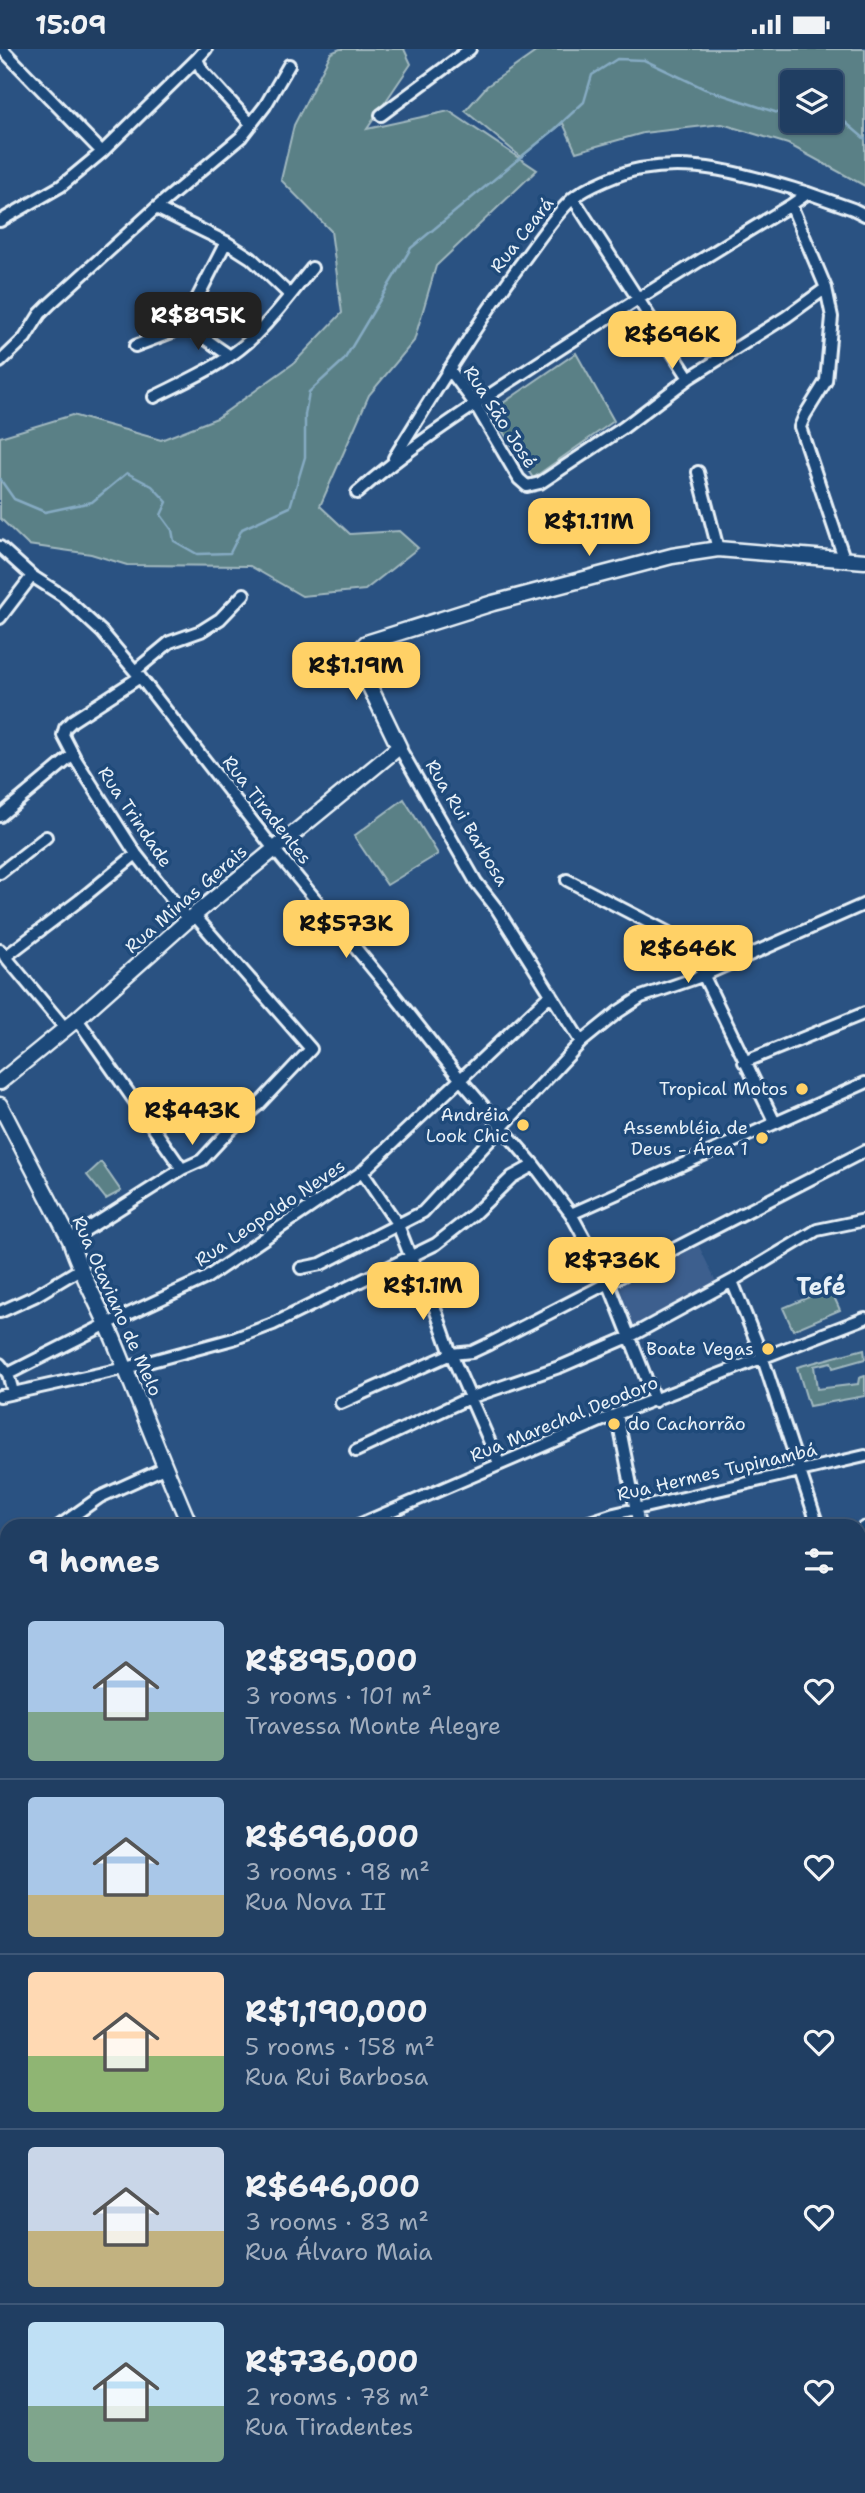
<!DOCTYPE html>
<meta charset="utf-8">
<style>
body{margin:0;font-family:"Shantell Sans",sans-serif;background:#284568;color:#f1f3f6;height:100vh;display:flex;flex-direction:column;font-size:26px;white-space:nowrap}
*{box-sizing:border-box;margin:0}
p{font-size:23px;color:#a2aebe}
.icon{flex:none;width:38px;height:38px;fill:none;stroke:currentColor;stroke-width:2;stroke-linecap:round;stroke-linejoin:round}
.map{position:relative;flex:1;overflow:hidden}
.panel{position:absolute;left:0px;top:1470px;width:866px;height:975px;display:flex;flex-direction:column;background:#203e62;border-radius:21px 21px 0 0;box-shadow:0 2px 5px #0004,0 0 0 2px #3d5777}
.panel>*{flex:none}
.controls{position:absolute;left:780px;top:21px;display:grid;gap:14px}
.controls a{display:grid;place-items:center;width:63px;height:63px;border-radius:7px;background:#203e62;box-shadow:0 2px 5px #0004,0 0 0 2px #3d5777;font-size:35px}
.price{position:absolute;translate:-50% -60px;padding:0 16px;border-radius:14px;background:#ffd166;color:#111;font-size:23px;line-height:46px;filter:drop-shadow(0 2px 4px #0008)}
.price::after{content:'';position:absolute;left:50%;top:42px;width:21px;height:16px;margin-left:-10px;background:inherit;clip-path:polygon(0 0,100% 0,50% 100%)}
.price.selected{background:#222;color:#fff}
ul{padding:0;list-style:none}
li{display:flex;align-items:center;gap:21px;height:175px;padding:0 28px}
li+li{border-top:2px solid #3d5777}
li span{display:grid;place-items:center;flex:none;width:196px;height:140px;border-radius:7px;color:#555}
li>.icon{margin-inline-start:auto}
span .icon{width:84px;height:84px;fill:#fffc;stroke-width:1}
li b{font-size:30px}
h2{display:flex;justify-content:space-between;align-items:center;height:84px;padding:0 28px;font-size:30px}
.status{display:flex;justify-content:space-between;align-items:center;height:49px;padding:0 35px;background:#203e62;direction:ltr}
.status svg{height:19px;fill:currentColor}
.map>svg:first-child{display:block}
</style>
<div class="status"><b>15:09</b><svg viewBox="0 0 49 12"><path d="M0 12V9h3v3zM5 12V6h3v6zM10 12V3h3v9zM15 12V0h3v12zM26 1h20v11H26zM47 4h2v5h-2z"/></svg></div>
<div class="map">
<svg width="865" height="2444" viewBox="0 0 865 2444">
<rect width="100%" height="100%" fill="#2a5282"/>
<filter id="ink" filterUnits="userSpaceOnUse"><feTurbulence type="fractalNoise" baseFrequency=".0143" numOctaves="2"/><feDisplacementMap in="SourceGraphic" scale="14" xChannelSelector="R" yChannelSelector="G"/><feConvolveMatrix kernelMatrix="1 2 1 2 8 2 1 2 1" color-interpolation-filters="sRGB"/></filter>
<g filter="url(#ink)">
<path fill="#3c5f8e" d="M699 1197 718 1237 635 1281 619 1237Z"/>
<path fill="#5a8086" stroke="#a1b8bf" stroke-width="2" fill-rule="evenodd" d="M340 0H404L411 15 367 80 449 62 537 121 436 217 414 292 369 346 320 457 350 485 399 482 418 499 365 541 302 547 250 517 127 516 91 505 28 496 0 469V388L72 366 161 391 217 369 294 314 342 264 331 182 281 131 294 76 331 4Z
M540 0H865V137L788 95 722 75 643 84 576 103 563 74 521 108 465 62 487 37ZM793 33H831V72H793Z
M576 304 614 372 533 429 490 363Z
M404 750 438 805 387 836 354 787Z
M101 1113 121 1142 106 1150 87 1126Z
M830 1239 840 1261 793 1281 783 1259Z
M864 1300 865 1310 833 1319 831 1313 814 1317 817 1340 858 1335 859 1329 865 1327V1347L809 1357 797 1318Z"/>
<path fill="#447ca0" stroke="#86abc3" stroke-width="2" d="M7 1898V2438H859V2347H865V2444H0V1899Z"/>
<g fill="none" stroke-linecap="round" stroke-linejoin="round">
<path stroke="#86abc3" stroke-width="2.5" d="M831 68 838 67 865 90
M802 72H811
M0 430 14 450 45 463 92 453 127 424 152 437 167 453 161 466 172 481 174 492 197 505 230 504 242 480 290 458 305 408V366L309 343 344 311 411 199 555 80 584 53 592 26 617 10 644 11 705 40 793 69"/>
<defs>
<path id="minor" d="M2 0 102 103
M206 0 197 10 202 21 250 74
M381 66 470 0
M573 149 689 329
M791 156 826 239 832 268 826 332 805 366 800 378 844 509
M156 159 226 193 251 209 290 246
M0 172 61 137 102 103 197 10
M184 275 230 307
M135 297 172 283 184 275 226 193
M0 313 25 289 40 265 50 255 156 159 241 88 265 57 289 16
M449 320 475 355 519 430 527 437 540 434 623 379 689 329 786 268 826 239
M154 348C186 332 221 317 248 293 272 271 291 245 312 219
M394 409C434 344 474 279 519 217 536 195 552 169 572 150 586 138 622 123 640 120 702 110 750 127 808 144
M698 423 718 500
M357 444C410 397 470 359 529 320 616 263 703 209 791 156L808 144 853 160 865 166
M0 498 32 527 63 547 102 583 140 628 274 800 391 942 461 1031 534 1116 571 1165 608 1233 655 1352
M0 569 32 527
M135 622 170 593 201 582 220 570 244 545
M140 628 72 672 65 679 63 686 76 711 136 805 188 871
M399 698 476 833 497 860 581 993
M0 767 73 706
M0 824 46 788
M567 831 675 887 683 892 695 909 775 1074
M0 901 65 979
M5 908 80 851 136 805
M77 970 182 1120
M744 1013 865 964
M362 1123 398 1176 411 1209 432 1251 451 1305 499 1414
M571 1165 865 1034
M70 1191 182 1120 202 1111 228 1083 258 1056 311 1000 195 867
M301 1219 321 1215 423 1163 581 993 618 963 641 948 702 927 865 855
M732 1232 762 1307 818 1477
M0 1263 35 1247 80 1220
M0 1315 8 1325 13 1343
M8 1325 107 1275 206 1229 362 1123 551 945
M0 1347 126 1319 233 1290 273 1275 436 1195 474 1165 512 1128 534 1116
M341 1354 451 1305 472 1303 489 1295 865 1102
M617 1365 639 1477
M356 1402 469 1349 562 1317 629 1288 732 1232 817 1181 865 1171
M59 1477 100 1448 164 1419
M356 1477 617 1365 865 1269
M577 1477 614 1465 865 1407
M0 1514 7 1510
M859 1532 865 1534
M0 1559 7 1555
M0 1643 7 1638
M0 1677 7 1675
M859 1779 865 1780
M0 1813 7 1810
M859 1896 865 1897
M859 1995 865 1996
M859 2071 865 2072"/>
<path id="tertiary" d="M0 1033 77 970 188 871 399 698 357 611 358 603 366 594 493 554 672 507 718 500 865 512
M0 1056 70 1191C81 1226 99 1256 113 1289 139 1352 163 1415 190 1477
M859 1484 865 1480
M859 1698 865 1662
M0 1744 7 1742
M859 2282 865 2279"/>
</defs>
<use href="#minor" stroke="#e8f1f8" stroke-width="16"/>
<use href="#tertiary" stroke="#e8f1f8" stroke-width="19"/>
<use href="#minor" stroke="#1f4a7a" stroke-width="10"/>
<use href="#tertiary" stroke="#1f4a7a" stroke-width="14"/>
</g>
</g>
<g fill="#ffd166" stroke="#1f4a7a" stroke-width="2.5">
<circle cx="802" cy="1040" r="7"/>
<circle cx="523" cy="1076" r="7"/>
<circle cx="762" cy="1089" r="7"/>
<circle cx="768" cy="1300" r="7"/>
<circle cx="614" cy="1375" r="7"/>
</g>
<g text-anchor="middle" stroke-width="7" stroke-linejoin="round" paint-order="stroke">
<g font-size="18" fill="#e8f1f8" stroke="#1f4a7a">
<text transform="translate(522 186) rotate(-52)" y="6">Rua Ceará</text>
<text transform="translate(500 368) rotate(57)" y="6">Rua São José</text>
<text transform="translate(267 761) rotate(52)" y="6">Rua Tiradentes</text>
<text transform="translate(135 768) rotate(56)" y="6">Rua Trindade</text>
<text transform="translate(467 774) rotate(59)" y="6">Rua Rui Barbosa</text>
<text transform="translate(186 850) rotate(-41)" y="6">Rua Minas Gerais</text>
<text transform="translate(270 1164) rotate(-34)" y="6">Rua Leopoldo Neves</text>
<text transform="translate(117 1257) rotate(66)" y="6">Rua Otaviano de Melo</text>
<text transform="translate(564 1370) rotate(-22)" y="6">Rua Marechal Deodoro</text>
<text transform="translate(717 1423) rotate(-13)" y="6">Rua Hermes Tupinambá</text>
</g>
<g font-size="18" fill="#e8f1f8" stroke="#1f4a7a" text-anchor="end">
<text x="788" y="1046">Tropical Motos</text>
<text x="509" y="1072">Andréia<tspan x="509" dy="21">Look Chic</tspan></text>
<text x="748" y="1085">Assembléia de<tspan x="748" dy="21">Deus - Área 1</tspan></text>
<text x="754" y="1306">Boate Vegas</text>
<text x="628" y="1381" text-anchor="start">do Cachorrão</text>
</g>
<g font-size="24" font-weight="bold" fill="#e8f1f8" stroke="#1f4a7a">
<text x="821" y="1246">Tefé</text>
</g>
</g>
</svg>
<div class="controls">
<a><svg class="icon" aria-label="layers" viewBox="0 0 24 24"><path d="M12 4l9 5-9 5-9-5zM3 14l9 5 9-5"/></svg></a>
</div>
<b class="price selected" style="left:198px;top:303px">R$895K</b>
<b class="price" style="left:672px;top:322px">R$696K</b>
<b class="price" style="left:589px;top:509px">R$1.11M</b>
<b class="price" style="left:356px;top:653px">R$1.19M</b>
<b class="price" style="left:346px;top:911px">R$573K</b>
<b class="price" style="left:688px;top:936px">R$646K</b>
<b class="price" style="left:192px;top:1098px">R$443K</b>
<b class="price" style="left:612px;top:1248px">R$736K</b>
<b class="price" style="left:423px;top:1273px">R$1.1M</b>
<section class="panel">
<h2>9 homes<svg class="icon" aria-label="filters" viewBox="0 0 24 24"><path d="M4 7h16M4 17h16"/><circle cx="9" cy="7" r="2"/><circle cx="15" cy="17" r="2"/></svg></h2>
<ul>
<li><span style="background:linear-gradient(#a9c7e8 65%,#7fa58c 0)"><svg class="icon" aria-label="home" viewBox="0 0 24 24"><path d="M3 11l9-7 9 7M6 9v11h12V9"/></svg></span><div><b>R$895,000</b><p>3 rooms · 101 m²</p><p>Travessa Monte Alegre</p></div><svg class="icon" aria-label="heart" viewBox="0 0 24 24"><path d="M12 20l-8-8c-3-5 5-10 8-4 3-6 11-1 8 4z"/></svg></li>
<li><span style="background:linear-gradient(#a9c7e8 70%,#c2b280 0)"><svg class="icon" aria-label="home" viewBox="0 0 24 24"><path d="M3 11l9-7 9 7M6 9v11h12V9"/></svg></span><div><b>R$696,000</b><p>3 rooms · 98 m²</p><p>Rua Nova II</p></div><svg class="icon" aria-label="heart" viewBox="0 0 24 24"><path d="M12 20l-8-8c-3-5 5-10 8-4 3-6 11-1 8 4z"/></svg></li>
<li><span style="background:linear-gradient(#ffd9b3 60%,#8fb573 0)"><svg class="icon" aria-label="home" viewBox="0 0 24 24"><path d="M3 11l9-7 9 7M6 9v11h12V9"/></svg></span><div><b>R$1,190,000</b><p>5 rooms · 158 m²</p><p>Rua Rui Barbosa</p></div><svg class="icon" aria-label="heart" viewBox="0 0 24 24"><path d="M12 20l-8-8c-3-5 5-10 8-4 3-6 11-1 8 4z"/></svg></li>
<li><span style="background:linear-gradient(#c9d6e8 60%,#c2b280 0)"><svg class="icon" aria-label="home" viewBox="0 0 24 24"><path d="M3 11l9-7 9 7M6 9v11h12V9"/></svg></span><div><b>R$646,000</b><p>3 rooms · 83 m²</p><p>Rua Álvaro Maia</p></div><svg class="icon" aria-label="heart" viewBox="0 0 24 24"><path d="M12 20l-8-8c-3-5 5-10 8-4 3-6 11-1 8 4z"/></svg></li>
<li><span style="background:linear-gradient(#bfe0f5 60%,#7fa58c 0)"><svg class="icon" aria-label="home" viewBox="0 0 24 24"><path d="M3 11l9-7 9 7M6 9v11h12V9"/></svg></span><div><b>R$736,000</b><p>2 rooms · 78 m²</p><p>Rua Tiradentes</p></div><svg class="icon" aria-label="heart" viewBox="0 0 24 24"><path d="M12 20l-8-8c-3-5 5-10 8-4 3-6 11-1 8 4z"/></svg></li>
</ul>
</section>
</div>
